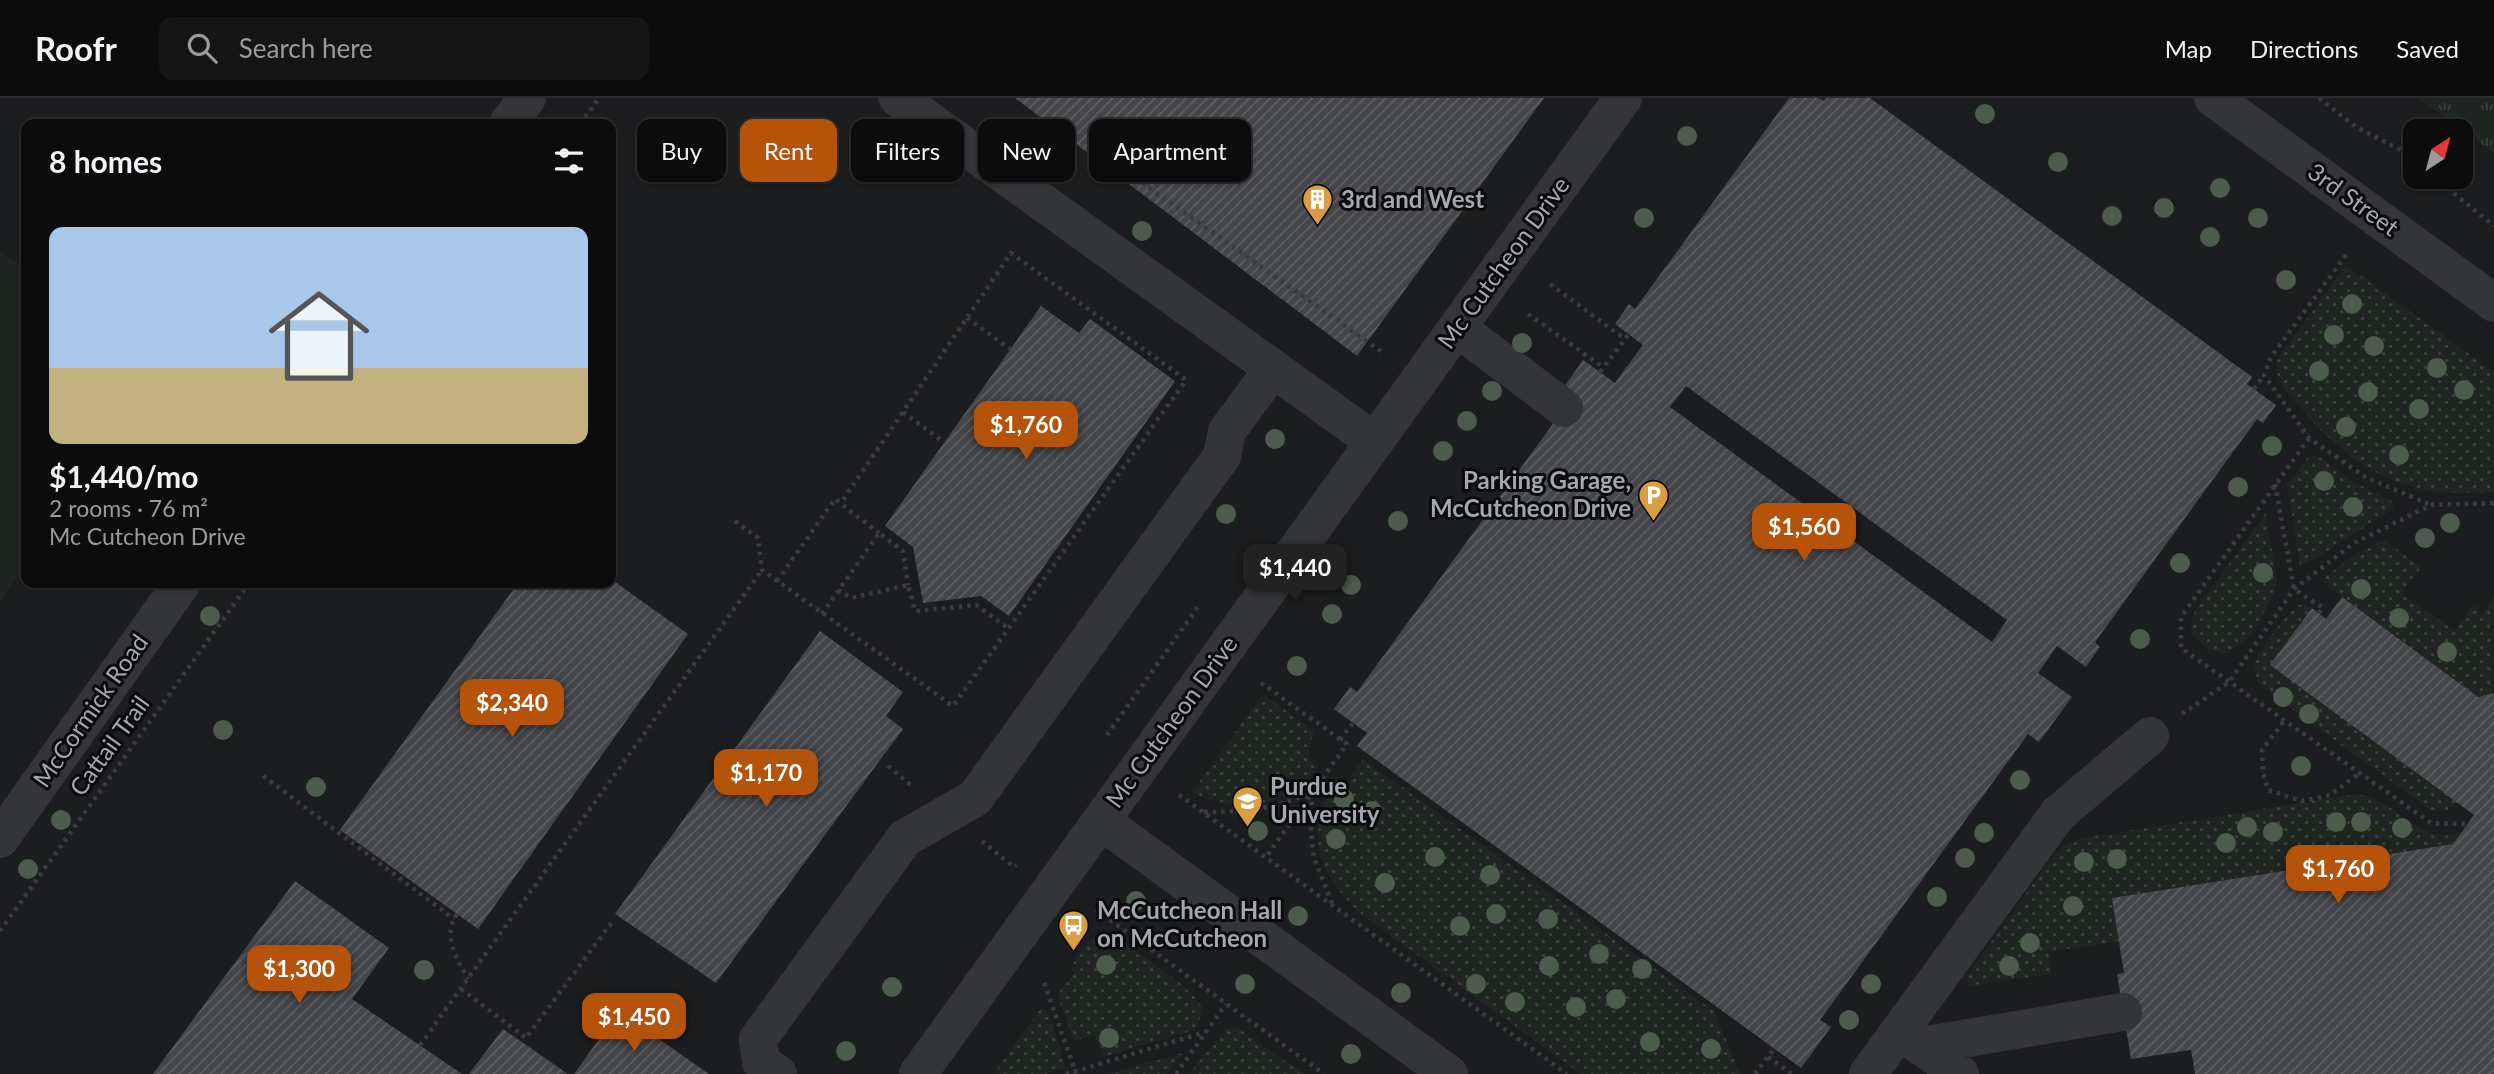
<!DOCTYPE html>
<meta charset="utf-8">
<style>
body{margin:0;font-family:Lato,sans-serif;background:#151516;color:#f1f3f6;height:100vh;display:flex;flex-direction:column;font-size:26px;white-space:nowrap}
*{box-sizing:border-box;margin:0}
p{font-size:23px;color:#9a9b9d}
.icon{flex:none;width:38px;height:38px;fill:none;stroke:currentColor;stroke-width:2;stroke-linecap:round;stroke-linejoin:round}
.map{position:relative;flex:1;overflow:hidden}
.sheet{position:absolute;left:21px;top:21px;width:595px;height:469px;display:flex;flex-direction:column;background:#0c0c0d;border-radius:14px;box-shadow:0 2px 5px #0004,0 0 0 2px #2c2c2e}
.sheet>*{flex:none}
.top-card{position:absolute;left:637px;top:21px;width:665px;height:63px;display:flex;gap:14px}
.needle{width:46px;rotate:36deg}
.fabs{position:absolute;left:2403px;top:21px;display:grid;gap:14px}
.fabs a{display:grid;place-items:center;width:70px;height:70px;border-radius:14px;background:#0c0c0d;box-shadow:0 2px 5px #0004,0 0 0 2px #2c2c2e;font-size:35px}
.price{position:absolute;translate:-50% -60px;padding:0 16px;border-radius:14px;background:#b45309;color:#fff;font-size:23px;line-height:46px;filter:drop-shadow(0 2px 4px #0008)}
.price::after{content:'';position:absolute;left:50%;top:42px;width:21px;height:16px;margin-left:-10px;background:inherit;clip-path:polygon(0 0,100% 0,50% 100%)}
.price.selected{background:#222;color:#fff}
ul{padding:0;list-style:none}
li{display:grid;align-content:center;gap:14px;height:371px;padding:0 28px}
li span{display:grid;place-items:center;height:217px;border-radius:14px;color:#555}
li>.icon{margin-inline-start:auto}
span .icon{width:126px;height:126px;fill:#fffc;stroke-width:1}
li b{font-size:30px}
h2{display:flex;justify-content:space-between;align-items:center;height:84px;padding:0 28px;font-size:30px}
.pill{padding:0 24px;border-radius:14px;background:#0c0c0d;box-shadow:0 2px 5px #0004,0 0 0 2px #2c2c2e;font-size:24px;line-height:63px}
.pill.selected{background:#b45309;color:#fff}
header{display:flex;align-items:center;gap:42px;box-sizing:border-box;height:98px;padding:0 35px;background:#0c0c0d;border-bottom:2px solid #2c2c2e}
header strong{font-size:33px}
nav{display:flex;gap:38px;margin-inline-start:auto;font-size:24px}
.search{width:490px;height:63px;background:#151516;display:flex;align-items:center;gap:18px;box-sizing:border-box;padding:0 24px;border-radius:14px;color:#9a9b9d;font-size:26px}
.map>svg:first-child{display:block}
</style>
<header>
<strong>Roofr</strong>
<div class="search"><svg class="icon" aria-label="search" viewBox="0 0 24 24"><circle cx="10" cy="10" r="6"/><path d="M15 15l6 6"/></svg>Search here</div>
<nav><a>Map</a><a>Directions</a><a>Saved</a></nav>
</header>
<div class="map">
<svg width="2494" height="976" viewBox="0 0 2494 976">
<defs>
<pattern id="grass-dots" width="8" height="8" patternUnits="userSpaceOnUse" patternTransform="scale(1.75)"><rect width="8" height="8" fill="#1f2520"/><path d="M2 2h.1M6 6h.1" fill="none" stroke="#3c423e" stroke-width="1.8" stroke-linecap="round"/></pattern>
<pattern id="park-tufts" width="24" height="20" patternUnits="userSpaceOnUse" patternTransform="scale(1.75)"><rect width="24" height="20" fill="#1f2520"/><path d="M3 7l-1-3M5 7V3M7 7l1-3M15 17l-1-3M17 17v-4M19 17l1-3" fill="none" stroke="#3c423e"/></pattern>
<pattern id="building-hatch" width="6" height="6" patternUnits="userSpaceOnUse" patternTransform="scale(1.75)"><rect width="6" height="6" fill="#444649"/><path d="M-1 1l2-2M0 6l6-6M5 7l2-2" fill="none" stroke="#5c5e61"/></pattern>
</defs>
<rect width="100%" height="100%" fill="#101011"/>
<path fill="#1c1d1e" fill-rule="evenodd" d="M0 0H2494V976H0ZM26 26H611V485H26ZM2415 33H2460V79H2415Z"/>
<path fill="url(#grass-dots)" d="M2346 167 2494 274V394C2467 395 2439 397 2413 389 2365 376 2326 342 2296 304 2285 291 2273 279 2277 262Z
M2312 357 2318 358 2356 385 2393 404V411L2313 462 2300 468 2287 387 2307 360Z
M2266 415 2277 483C2273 504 2243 560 2219 555 2209 554 2199 543 2192 537L2191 526 2195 513Z
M2384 442 2421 469 2402 495 2454 533 2474 507 2483 513 2494 499 2493 595 2478 599 2325 486 2324 480 2354 457Z
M2302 506 2312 510 2270 567 2457 704C2449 714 2443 715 2431 712L2261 589C2257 582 2253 575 2254 567 2257 551 2284 523 2294 509Z
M1263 596 1314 633 1308 656 1314 665 1319 668C1284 710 1241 717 1192 694Z
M1363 661 1714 913 1740 976H1581L1361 816C1314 771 1305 737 1336 678L1346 686Z
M2356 696C2392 700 2411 735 2439 736 2446 737 2454 735 2461 734L2453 746 2113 800 2119 843 2049 854 2052 876 1967 888 1968 876 2056 754 2067 746 2083 740Z
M1102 835H1108C1128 849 1191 887 1200 906 1204 915 1199 924 1195 932L1103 959 1095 937 1074 943 1057 897 1074 875 1070 871C1078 858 1087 841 1102 835Z
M1042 909 1048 913 1066 970 1045 976H997L998 969Z
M1238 930 1305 976H1189L1225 931Z
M1183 955 1167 976H1107Z"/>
<path fill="url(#park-tufts)" d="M2418 0H2494V55Z"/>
<path fill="#1f2520" d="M0 155 26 169V467L0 503Z"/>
<path fill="url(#building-hatch)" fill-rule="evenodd" d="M1015 0H1544L1357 258Z
M1789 0H1819L1824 3 1826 0H1870L2252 279 2247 286 2276 307 2263 325 2257 321 2095 544 2100 549 2086 569 2057 548 2038 575 2072 599 2039 644 2028 636 1820 922 1831 929 1801 970 1357 648 1367 635 1334 611 1350 589 1357 594 1574 297 1564 289 1583 262 1615 285 1622 275 1643 247 1615 226 1629 206 1635 211ZM1686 288 2007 522 1992 544 1670 309Z
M1041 208 1079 235 1090 221 1175 283 1009 518 981 498 923 505 913 449 885 428Z
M611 481 688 536 478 831 340 732 518 485H611Z
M2342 499 2478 599 2494 595V976H2195L2191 952 2131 961 2117 876 2124 875 2112 800 2453 746 2474 717 2270 567 2312 510 2326 521Z
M820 533 903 594 886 618 903 631 716 885 615 816Z
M295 783 389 850 352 901 462 976H153Z
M619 913 709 976H574Z
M503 931 519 942 568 976H469Z"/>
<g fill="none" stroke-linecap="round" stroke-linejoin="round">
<path stroke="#3a3c3f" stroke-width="4.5" stroke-dasharray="3.5 5" stroke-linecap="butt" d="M2319 0 2356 29 2401 52 2415 62
M580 26 599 0
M1121 70 1382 254
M2434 79 2494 128
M2346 157 2271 259 2264 277 2309 340 2367 380 2431 407
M1550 186 1625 241
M1528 216 1604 270
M967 220 1010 251
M1600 274 1629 236
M2254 291 2264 277
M903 314 945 345
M2309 340 2181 519V550L2431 725 2468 726
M2275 386 2294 491 2323 510 2319 515
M735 423 758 440 762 472 953 608 1186 282 1011 155 841 405
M777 483 835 401 879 435
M838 492 851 500 908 487 915 513 976 507 1008 530
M822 516 879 435 903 453 908 487
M1261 585 1347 646 1266 759
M2182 616 2229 584 2294 491 2354 445 2431 407 2494 405
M2283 624 2262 652 2263 675 2268 692 2302 703 2330 697 2360 675
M1107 637 1200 506
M1340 642 1353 625
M888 668 912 688
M263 678 454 821
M1179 697 1567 976
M1204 714C1250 714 1269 711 1312 695L1311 734 1314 760 1332 805
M982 743 1014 769 1016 767
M1096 812 1324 976
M457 816C442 837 457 861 468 881
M0 833 249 485
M1044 885 1076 975
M461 891 526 940 612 824
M420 947 762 472
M1768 959 1792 976
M1066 976 1205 934
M1176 976 1226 906
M1755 976 1774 951"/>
<path stroke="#343538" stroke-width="38" d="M898 0 1375 344
M2213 0 2494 205
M508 26 527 0
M1457 230 1564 310
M1101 723 1449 976
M0 741 182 485
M1910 940 1960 976
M1920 948 2123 914
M778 976 761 964 758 941 905 740 975 700 1222 358 1227 333 1273 271
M918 976 1623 0
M1868 976 2058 716 2150 638"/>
</g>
<g fill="#4b5b4c">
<circle cx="1985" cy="16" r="10"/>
<circle cx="1687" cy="38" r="10"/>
<circle cx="2058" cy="64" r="10"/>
<circle cx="2220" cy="90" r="10"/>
<circle cx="2164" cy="110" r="10"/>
<circle cx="2112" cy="118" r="10"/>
<circle cx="1644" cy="120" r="10"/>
<circle cx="2258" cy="120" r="10"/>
<circle cx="1142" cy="133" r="10"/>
<circle cx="2210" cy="139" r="10"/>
<circle cx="2286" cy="182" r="10"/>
<circle cx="2352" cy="206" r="10"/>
<circle cx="2334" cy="237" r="10"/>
<circle cx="1522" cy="245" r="10"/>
<circle cx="2374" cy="248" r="10"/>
<circle cx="2437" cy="270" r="10"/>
<circle cx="2319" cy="273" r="10"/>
<circle cx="2464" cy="292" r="10"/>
<circle cx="1492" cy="293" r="10"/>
<circle cx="2368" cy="294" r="10"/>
<circle cx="2419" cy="311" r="10"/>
<circle cx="1467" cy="323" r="10"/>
<circle cx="2346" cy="329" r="10"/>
<circle cx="1275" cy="341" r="10"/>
<circle cx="2272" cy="348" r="10"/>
<circle cx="1443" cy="353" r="10"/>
<circle cx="2399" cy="357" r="10"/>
<circle cx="2324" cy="383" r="10"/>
<circle cx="2238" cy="389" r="10"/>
<circle cx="2353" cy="409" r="10"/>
<circle cx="1226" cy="416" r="10"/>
<circle cx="1398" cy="423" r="10"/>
<circle cx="2450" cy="425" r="10"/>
<circle cx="2425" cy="440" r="10"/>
<circle cx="2180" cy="465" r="10"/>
<circle cx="2263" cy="475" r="10"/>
<circle cx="1351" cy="487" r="10"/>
<circle cx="2361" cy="491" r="10"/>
<circle cx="1332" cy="516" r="10"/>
<circle cx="210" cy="518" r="10"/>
<circle cx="2399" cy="520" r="10"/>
<circle cx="2140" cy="541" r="10"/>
<circle cx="2447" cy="554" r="10"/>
<circle cx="1297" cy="568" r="10"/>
<circle cx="2283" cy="599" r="10"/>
<circle cx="2309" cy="616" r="10"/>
<circle cx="223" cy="632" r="10"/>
<circle cx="2301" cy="668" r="10"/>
<circle cx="2020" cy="682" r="10"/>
<circle cx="316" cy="689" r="10"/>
<circle cx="1344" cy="701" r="10"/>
<circle cx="1372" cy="713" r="10"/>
<circle cx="61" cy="722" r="10"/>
<circle cx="2336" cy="724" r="10"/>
<circle cx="2361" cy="724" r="10"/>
<circle cx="2247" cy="729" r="10"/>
<circle cx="2402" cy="730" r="10"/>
<circle cx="1258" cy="733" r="10"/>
<circle cx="2273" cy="734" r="10"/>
<circle cx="1984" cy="735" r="10"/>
<circle cx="1336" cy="741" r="10"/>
<circle cx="2226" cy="745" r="10"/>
<circle cx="1435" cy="759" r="10"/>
<circle cx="1965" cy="760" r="10"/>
<circle cx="2117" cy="761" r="10"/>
<circle cx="2084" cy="764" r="10"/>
<circle cx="28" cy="771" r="10"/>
<circle cx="1490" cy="777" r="10"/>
<circle cx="1385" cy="785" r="10"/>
<circle cx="1937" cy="799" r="10"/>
<circle cx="1136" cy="803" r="10"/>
<circle cx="2073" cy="808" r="10"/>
<circle cx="1496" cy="816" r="10"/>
<circle cx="1298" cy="818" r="10"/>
<circle cx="1548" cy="821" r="10"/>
<circle cx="1460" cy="828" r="10"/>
<circle cx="2030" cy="845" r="10"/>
<circle cx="1599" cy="856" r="10"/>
<circle cx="1106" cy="867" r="10"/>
<circle cx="1549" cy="868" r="10"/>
<circle cx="2009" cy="868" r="10"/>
<circle cx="1642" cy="871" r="10"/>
<circle cx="424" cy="872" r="10"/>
<circle cx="1245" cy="886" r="10"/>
<circle cx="1476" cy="886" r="10"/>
<circle cx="1871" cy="886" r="10"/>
<circle cx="892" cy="889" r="10"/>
<circle cx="1401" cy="895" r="10"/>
<circle cx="1616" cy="901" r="10"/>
<circle cx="1515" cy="904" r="10"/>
<circle cx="1576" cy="909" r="10"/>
<circle cx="1849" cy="922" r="10"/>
<circle cx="1109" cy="940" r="10"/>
<circle cx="1650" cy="944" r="10"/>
<circle cx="1711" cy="951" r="10"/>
<circle cx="846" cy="953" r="10"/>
<circle cx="1351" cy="956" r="10"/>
</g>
<defs>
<symbol id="building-pin" viewBox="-11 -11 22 30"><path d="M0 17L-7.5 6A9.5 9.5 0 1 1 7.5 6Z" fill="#d99e41" stroke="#0b0b0c"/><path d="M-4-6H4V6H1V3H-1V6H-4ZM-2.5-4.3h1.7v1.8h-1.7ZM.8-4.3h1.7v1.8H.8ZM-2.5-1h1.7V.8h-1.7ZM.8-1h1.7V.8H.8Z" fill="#fff"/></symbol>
<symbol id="parking-pin" viewBox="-11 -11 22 30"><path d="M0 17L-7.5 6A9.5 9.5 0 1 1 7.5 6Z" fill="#d99e41" stroke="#0b0b0c"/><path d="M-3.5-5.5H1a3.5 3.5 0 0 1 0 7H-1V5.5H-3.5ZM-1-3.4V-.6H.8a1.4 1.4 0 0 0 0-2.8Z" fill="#fff"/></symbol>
<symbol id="university-pin" viewBox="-11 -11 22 30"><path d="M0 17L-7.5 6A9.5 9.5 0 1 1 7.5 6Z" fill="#d99e41" stroke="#0b0b0c"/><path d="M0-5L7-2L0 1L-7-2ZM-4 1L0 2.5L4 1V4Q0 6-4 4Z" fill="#fff"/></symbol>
<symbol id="bus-pin" viewBox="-11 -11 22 30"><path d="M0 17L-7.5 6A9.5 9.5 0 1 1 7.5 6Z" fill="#d99e41" stroke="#0b0b0c"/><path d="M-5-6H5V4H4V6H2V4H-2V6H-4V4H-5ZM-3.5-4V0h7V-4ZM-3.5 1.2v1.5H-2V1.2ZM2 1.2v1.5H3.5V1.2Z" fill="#fff"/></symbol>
</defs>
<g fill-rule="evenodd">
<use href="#building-pin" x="1300" y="84" width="35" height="47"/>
<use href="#parking-pin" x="1636" y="380" width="35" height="47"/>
<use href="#university-pin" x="1230" y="686" width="35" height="47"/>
<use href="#bus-pin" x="1056" y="810" width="35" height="47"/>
</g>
<g text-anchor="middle" stroke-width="6" stroke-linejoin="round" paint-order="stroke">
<g font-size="24" font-weight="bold" fill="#a3a8b0" stroke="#0b0b0c" text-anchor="start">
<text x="1341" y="110">3rd and West</text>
<text x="1631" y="391" text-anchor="end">Parking Garage,<tspan x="1631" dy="28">McCutcheon Drive</tspan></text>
<text x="1270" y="697">Purdue<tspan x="1270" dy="28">University</tspan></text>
<text x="1097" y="821">McCutcheon Hall<tspan x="1097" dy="28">on McCutcheon</tspan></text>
</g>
<g font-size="24" fill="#a3a8b0" stroke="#0b0b0c">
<text transform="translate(2353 102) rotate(36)" y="8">3rd Street</text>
<text transform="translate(1504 165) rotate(-54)" y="8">Mc Cutcheon Drive</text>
<text transform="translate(91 613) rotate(-55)" y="8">McCormick Road</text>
<text transform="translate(1172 624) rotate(-54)" y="8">Mc Cutcheon Drive</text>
<text transform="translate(110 648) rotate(-54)" y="8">Cattail Trail</text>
</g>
</g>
</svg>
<div class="fabs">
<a><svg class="needle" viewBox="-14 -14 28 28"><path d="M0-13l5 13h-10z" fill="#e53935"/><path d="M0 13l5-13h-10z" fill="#9a9b9d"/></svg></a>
</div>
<b class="price" style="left:1026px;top:363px">$1,760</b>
<b class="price" style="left:1804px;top:465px">$1,560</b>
<b class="price selected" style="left:1295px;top:506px">$1,440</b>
<b class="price" style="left:512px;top:641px">$2,340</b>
<b class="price" style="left:766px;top:711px">$1,170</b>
<b class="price" style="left:2338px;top:807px">$1,760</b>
<b class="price" style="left:299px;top:907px">$1,300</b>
<b class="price" style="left:634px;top:955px">$1,450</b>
<div class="top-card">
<a class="pill">Buy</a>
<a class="pill selected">Rent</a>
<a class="pill">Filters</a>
<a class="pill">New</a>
<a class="pill">Apartment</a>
</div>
<section class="sheet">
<h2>8 homes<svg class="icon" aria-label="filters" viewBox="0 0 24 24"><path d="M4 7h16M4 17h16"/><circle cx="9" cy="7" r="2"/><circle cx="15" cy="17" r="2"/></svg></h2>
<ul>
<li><span style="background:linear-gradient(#a9c7e8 65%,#c2b280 0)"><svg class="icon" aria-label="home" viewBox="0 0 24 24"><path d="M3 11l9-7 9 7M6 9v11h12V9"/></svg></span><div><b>$1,440/mo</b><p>2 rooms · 76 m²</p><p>Mc Cutcheon Drive</p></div></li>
</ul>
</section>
</div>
